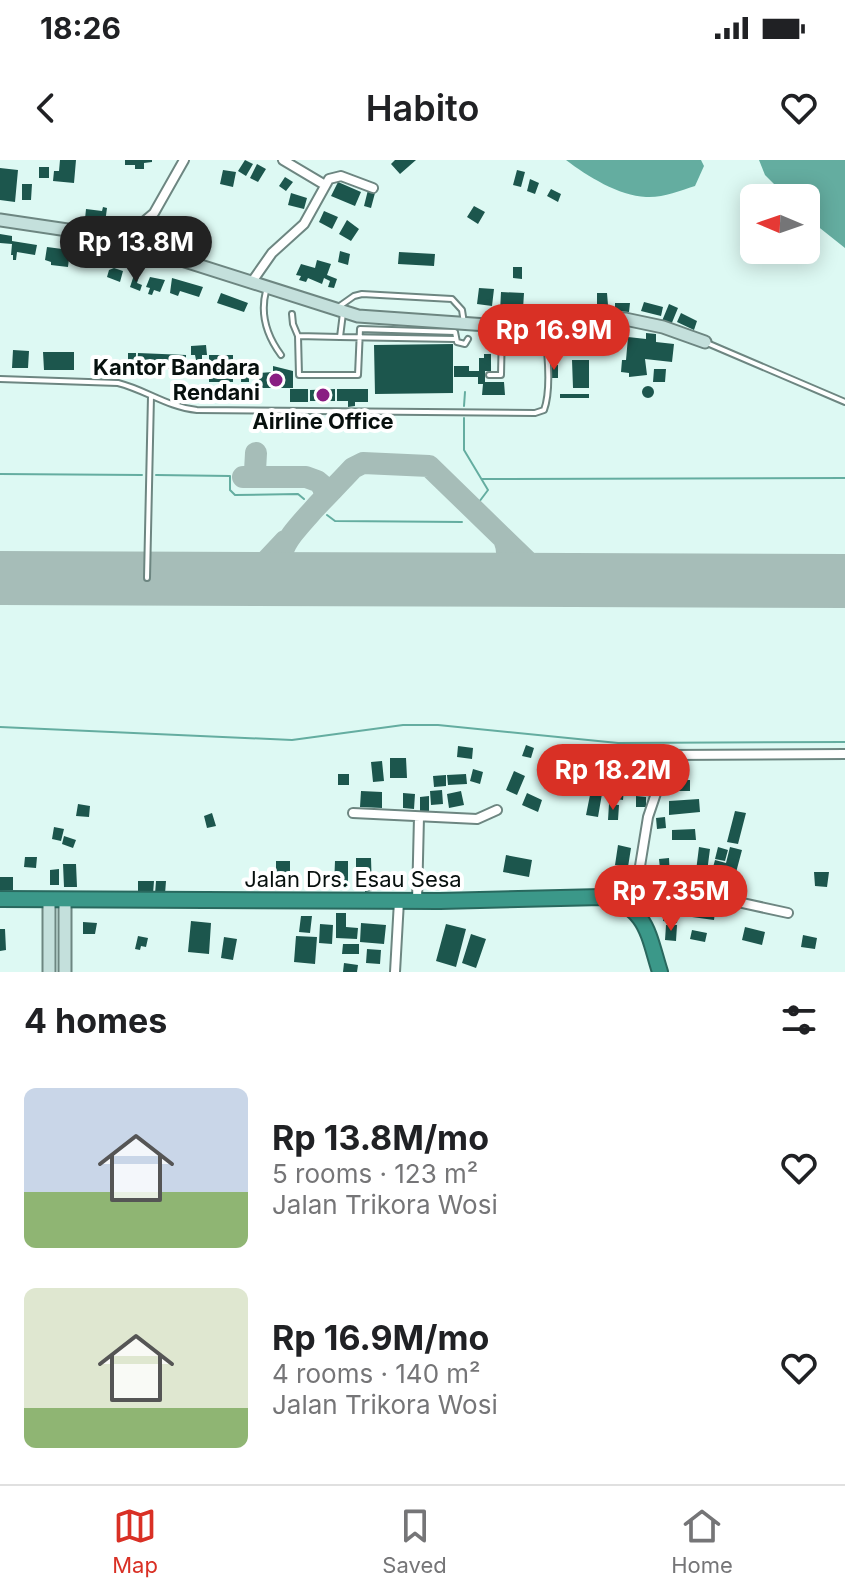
<!DOCTYPE html>
<meta charset="utf-8">
<style>
body{margin:0;font-family:Inter,sans-serif;background:#f6f6f6;color:#202124;height:100vh;display:flex;flex-direction:column;font-size:30px;white-space:nowrap}
*{box-sizing:border-box;margin:0}
p{font-size:26px;color:#757577}
.icon{flex:none;width:44px;height:44px;fill:none;stroke:currentColor;stroke-width:2;stroke-linecap:round;stroke-linejoin:round}
.map{position:relative;height:812px;overflow:hidden}
.details{display:flex;flex-direction:column;background:#fff;flex:1}
.details>*{flex:none}
.needle{width:52px;rotate:272deg}
.controls{position:absolute;left:740px;top:24px;display:grid;gap:16px}
.controls a{display:grid;place-items:center;width:80px;height:80px;border-radius:12px;background:#fff;box-shadow:0 4px 20px #0003;font-size:40px}
.price{position:absolute;translate:-50% -68px;padding:0 18px;border-radius:28px;background:#d93025;color:#fff;font-size:26px;line-height:52px;filter:drop-shadow(0 2px 4px #0008)}
.price::after{content:'';position:absolute;left:50%;top:48px;width:24px;height:18px;margin-left:-12px;background:inherit;clip-path:polygon(0 0,100% 0,50% 100%)}
.price.selected{background:#222;color:#fff}
ul{padding:0;list-style:none}
li{display:flex;align-items:center;gap:24px;height:200px;padding:0 24px}
li span{display:grid;place-items:center;flex:none;width:224px;height:160px;border-radius:12px;color:#555}
li>.icon{margin-inline-start:auto}
span .icon{width:96px;height:96px;fill:#fffc;stroke-width:1}
li b{font-size:34px}
h2{display:flex;justify-content:space-between;align-items:center;height:96px;padding:0 24px;font-size:34px}
.status{display:flex;justify-content:space-between;align-items:center;height:56px;padding:0 40px;background:#fff;direction:ltr}
.status svg{height:22px;fill:currentColor}
header{display:flex;justify-content:space-between;align-items:center;height:104px;padding:0 24px;background:#fff;font-size:36px;font-weight:600}
.dock{display:flex;justify-content:space-around;align-items:center;height:112px;border-top:2px solid #e0e0e0;background:#fff;font-size:22px;color:#757577}
.dock a{display:grid;justify-items:center;gap:4px}
.dock .selected{color:#d93025}
.map>svg:first-child{display:block}
</style>
<div class="status"><b>18:26</b><svg viewBox="0 0 49 12"><path d="M0 12V9h3v3zM5 12V6h3v6zM10 12V3h3v9zM15 12V0h3v12zM26 1h20v11H26zM47 4h2v5h-2z"/></svg></div>
<header><svg class="icon" aria-label="back" viewBox="0 0 24 24"><path d="M15 5l-7 7 7 7"/></svg>Habito<svg class="icon" aria-label="heart" viewBox="0 0 24 24"><path d="M12 20l-8-8c-3-5 5-10 8-4 3-6 11-1 8 4z"/></svg></header>
<div class="map">
<svg width="845" height="812" viewBox="0 0 845 812">
<rect width="100%" height="100%" fill="#ddf9f3"/>
<path fill="#64ada0" d="M566 0H701L704 6 695 26C679 31 663 38 646 37 619 36 587 16 566 0Z
M759 0H845V88L806 57V38H788L765 15Z"/>
<g fill="none" stroke-linecap="round" stroke-linejoin="round">
<path stroke="#64ada0" stroke-width="2" d="M464 246 465 232
M464 258V290L488 330 479 342
M0 314 142 315
M156 315 230 316V330L235 335 298 334 304 339
M482 319 845 318
M327 355 335 361 462 362
M0 567 292 580 403 565H438L618 583 845 582"/>
<path stroke="#a6bdb8" stroke-width="22" d="M243 317H306L317 321 323 326 325 337
M250 317 255 311 256 293
M0 412 16 418
M243 419 255 413 285 381
M319 419C254 411 289 377 314 349 327 335 340 322 353 308L363 303 429 306 537 411 556 420
M492 420C506 407 511 397 504 379"/>
<path stroke="#a6bdb8" stroke-width="54" d="M0 418 845 421"/>
</g>
<path fill="#1c564d" d="M60 0H76L74 23 53 21 54 11H59Z
M125 0H152V2L144 3V9H135V5H125Z
M245 0 253 4 246 16 238 11Z
M395 0H416L400 14 391 4Z
M257 4 266 9 258 22 250 18Z
M39 7H49V18H39Z
M0 8 18 10 15 42 0 40Z
M223 10 236 12 233 27 220 24Z
M517 10 525 12 521 27 513 25Z
M285 17 293 22 286 31 279 26Z
M530 19 539 23 535 34 527 31Z
M338 22 361 32 355 46 331 36Z
M22 24H32L31 40H22Z
M551 29 561 34 558 42 547 36Z
M368 30 375 33 371 48 364 46Z
M291 33 307 38 304 49 288 45Z
M474 46 485 52 478 64 467 57Z
M103 47 107 48 105 63 85 59 86 49 102 51Z
M324 51 338 57 332 69 319 62Z
M347 60 359 69 351 81 339 74Z
M0 74 12 76V81L37 85 35 95 17 92 16 100H13V95H11L12 84 0 83Z
M92 84 102 86 98 103 88 100 89 92 85 91 86 85 91 86Z
M47 87 70 90 68 107 51 105V102L45 100Z
M340 91 350 94 348 105 338 102Z
M399 92 435 94 434 106 398 104Z
M317 100 331 104 327 115 337 119 334 128 328 127 330 121 324 118 322 124 308 118 306 122 299 120 301 116 296 115 301 104 315 108Z
M513 107H522V119L513 118Z
M114 108 123 111 120 122 107 117 109 110Z
M134 115 139 117 137 123 142 125 140 131 130 127Z
M150 117 165 120 160 132 154 130 152 135 148 134 150 128 146 127Z
M172 118 203 127 199 137 180 131 178 136 170 133Z
M479 128 494 129 492 146 477 144Z
M501 132 524 133 523 149 511 148 510 153 500 152Z
M221 133 248 143 244 152 217 143Z
M597 133H607L608 145H597Z
M644 142 663 147 661 156 641 151Z
M615 143H630L629 152 615 151Z
M669 144 678 148 671 165 662 161Z
M681 153 697 161 694 170 677 162Z
M646 173 656 174V182L674 184 672 202 645 199 647 215 629 217V213L621 212 622 200H626L628 177 646 179Z
M453 184V233L375 234 374 185Z
M206 185 207 195H202V200H196L195 195H191V186Z
M13 190 29 191 28 208H12Z
M43 192H74V210H44Z
M128 193H136V208L128 207Z
M138 193 186 195V209L137 208Z
M484 194H491V211H485V222H504L505 235H482L483 224H478V217H454V206H469V211H479V198H484Z
M209 195H233V222H209Z
M572 200H589V228H573Z
M242 201H249V222H241Z
M551 205H558V218H551Z
M273 206 293 211V228H259V213L273 212Z
M654 209H666L665 222H653Z
M642 232a6 6 0 1 1 12 0a6 6 0 1 1-12 0Z
M290 229H308V242H290Z
M335 229V241H310V230Z
M337 229H368V242H355V246L348 247V241H337Z
M560 234H589V238H560Z
M526 585 534 588 531 598 522 596Z
M458 586 473 588 472 599 457 597Z
M390 598H406L407 618H390Z
M382 601 384 621 373 622 371 602Z
M473 609 483 612 480 624 470 621Z
M514 611 525 616 517 635 506 630Z
M338 614H349V625H338Z
M466 614 467 624 448 625 447 615Z
M446 615V626L434 627 433 616Z
M593 620 604 622 598 657 586 655Z
M676 620H690V631H675Z
M626 624 642 625V631L626 632Z
M612 627 624 629 623 640 610 638Z
M442 630 443 644 431 645 430 631Z
M361 631 382 632V648L360 647Z
M461 631 464 645 449 648 447 634Z
M403 633 415 634 414 649 403 648Z
M527 633 542 640 538 652 522 645Z
M429 636V653H420V637Z
M636 636 646 637V647H636Z
M699 639 700 652 669 655V641Z
M78 644 90 646 89 657 76 656Z
M609 644 619 645 618 660H608Z
M735 651 746 653 738 684 727 682Z
M212 653 216 666 207 668 204 656Z
M665 657 666 668 657 669 656 658Z
M54 667 64 669 61 681 52 679Z
M695 669 696 680H672V670Z
M64 676 76 680 73 688 62 684Z
M618 685 631 688 628 707 615 705Z
M699 687 710 689 707 712 696 711Z
M718 687 728 690 725 701 715 699Z
M730 687 742 690 734 720 722 717 720 725 709 722 715 700 726 703Z
M506 695 532 700 529 717 503 712Z
M25 697H37L36 708 24 707Z
M356 698H371L372 731 365 732V727L356 728Z
M669 698 670 717 661 718 659 699Z
M276 701H290V717H276Z
M335 701H348V726H334Z
M63 704H76L77 727H64Z
M59 709V725H50V710Z
M814 712H829L827 727 815 726Z
M0 717H13V730H0Z
M138 721H154L153 734H138Z
M156 721H166L165 734H155Z
M671 738 685 741 684 749 670 747Z
M695 741 716 745 714 760 692 757Z
M664 752 678 754 677 763 663 761Z
M336 753H346V767L358 768 357 779 336 778Z
M301 756H312L310 773 299 772Z
M191 761 211 763 209 794 188 792Z
M83 762 97 763 95 774H83Z
M361 763 386 765 384 784 360 782Z
M320 764 333 765 332 784 319 783Z
M446 764 466 769 456 807 436 801Z
M666 765H677L676 781 665 780Z
M745 767 765 772 762 785 742 780Z
M0 769H5L6 790 0 791Z
M692 770 707 773 705 782 690 779Z
M471 774 486 779 476 808 462 803Z
M803 775 817 778 815 789 801 787Z
M138 776 148 778 146 787 141 786 140 790 135 789Z
M296 776 317 777 315 804 294 802Z
M224 777 237 779 233 800 221 798Z
M343 784H359V794H342Z
M367 789 381 790 380 804 366 803Z
M344 803 358 805 357 812H343Z"/>
<g fill="none" stroke-linecap="round" stroke-linejoin="round">
<defs>
<path id="lane" d="M266 131C260 154 267 176 281 195
M337 148 354 136 362 134 452 139 462 150 464 163
M292 154 293 164 298 176 340 177 343 153
M298 176 299 215H358L360 169 455 172 457 182 465 184 468 179
M340 177 455 179
M707 183 845 242
M489 215H501L502 168
M0 219 118 223C146 230 167 247 197 250L535 253 544 250C552 229 547 186 544 164
M147 418 151 236"/>
<path id="street" d="M283 0 325 25
M128 83 141 64 154 53 184 0
M251 123 272 93 304 64 329 19 341 16 373 28
M353 653 477 659 497 650
M636 735 660 726 680 723 693 726 724 739 788 753
M417 741 419 657
M633 749 648 657 669 595 845 594
M395 812 399 741"/>
<path id="secondary" d="M0 60 81 72 128 83 358 156 487 165 625 159 663 167 705 182
M49 812V739
M65 812V739"/>
<path id="highway" d="M0 739 440 741 602 737C647 746 648 774 660 812"/>
</defs>
<use href="#lane" stroke="#6d8681" stroke-width="8"/>
<use href="#street" stroke="#6d8681" stroke-width="12"/>
<use href="#secondary" stroke="#6d8681" stroke-width="15"/>
<use href="#highway" stroke="#29685e" stroke-width="18"/>
<use href="#lane" stroke="#fff" stroke-width="4"/>
<use href="#street" stroke="#fff" stroke-width="8"/>
<use href="#secondary" stroke="#c4e0dc" stroke-width="11"/>
<use href="#highway" stroke="#3b9889" stroke-width="14"/>
</g>
<g fill="#891d82" stroke="#fff" stroke-width="3">
<circle cx="276" cy="220" r="8"/>
<circle cx="323" cy="235" r="8"/>
</g>
<g text-anchor="middle" stroke-width="8" stroke-linejoin="round" paint-order="stroke">
<g font-size="22" font-weight="bold" fill="#07100e" stroke="#fff" text-anchor="end">
<text x="260" y="215">Kantor Bandara<tspan x="260" dy="25">Rendani</tspan></text>
<text x="323" y="269" text-anchor="middle">Airline Office</text>
</g>
<g font-size="22" fill="#07100e" stroke="#fff">
<text x="353" y="727">Jalan Drs. Esau Sesa</text>
</g>
</g>
</svg>
<div class="controls">
<a><svg class="needle" viewBox="-14 -14 28 28"><path d="M0-13l5 13h-10z" fill="#e53935"/><path d="M0 13l5-13h-10z" fill="#757577"/></svg></a>
</div>
<b class="price selected" style="left:136px;top:124px">Rp 13.8M</b>
<b class="price" style="left:554px;top:212px">Rp 16.9M</b>
<b class="price" style="left:613px;top:652px">Rp 18.2M</b>
<b class="price" style="left:671px;top:773px">Rp 7.35M</b>
</div>
<section class="details">
<h2>4 homes<svg class="icon" aria-label="filters" viewBox="0 0 24 24"><path d="M4 7h16M4 17h16"/><circle cx="9" cy="7" r="2"/><circle cx="15" cy="17" r="2"/></svg></h2>
<ul>
<li><span style="background:linear-gradient(#c9d6e8 65%,#8fb573 0)"><svg class="icon" aria-label="home" viewBox="0 0 24 24"><path d="M3 11l9-7 9 7M6 9v11h12V9"/></svg></span><div><b>Rp 13.8M/mo</b><p>5 rooms · 123 m²</p><p>Jalan Trikora Wosi</p></div><svg class="icon" aria-label="heart" viewBox="0 0 24 24"><path d="M12 20l-8-8c-3-5 5-10 8-4 3-6 11-1 8 4z"/></svg></li>
<li><span style="background:linear-gradient(#dfe7d0 75%,#8fb573 0)"><svg class="icon" aria-label="home" viewBox="0 0 24 24"><path d="M3 11l9-7 9 7M6 9v11h12V9"/></svg></span><div><b>Rp 16.9M/mo</b><p>4 rooms · 140 m²</p><p>Jalan Trikora Wosi</p></div><svg class="icon" aria-label="heart" viewBox="0 0 24 24"><path d="M12 20l-8-8c-3-5 5-10 8-4 3-6 11-1 8 4z"/></svg></li>
</ul>
</section>
<nav class="dock">
<a class="selected"><svg class="icon" aria-label="map" viewBox="0 0 24 24"><path d="M3 6l6-2 6 2 6-2v14l-6 2-6-2-6 2zM9 4v14M15 6v14"/></svg>Map</a>
<a><svg class="icon" aria-label="saved" viewBox="0 0 24 24"><path d="M7 4h10v16l-5-4-5 4z"/></svg>Saved</a>
<a><svg class="icon" aria-label="home" viewBox="0 0 24 24"><path d="M3 11l9-7 9 7M6 9v11h12V9"/></svg>Home</a>
</nav>
